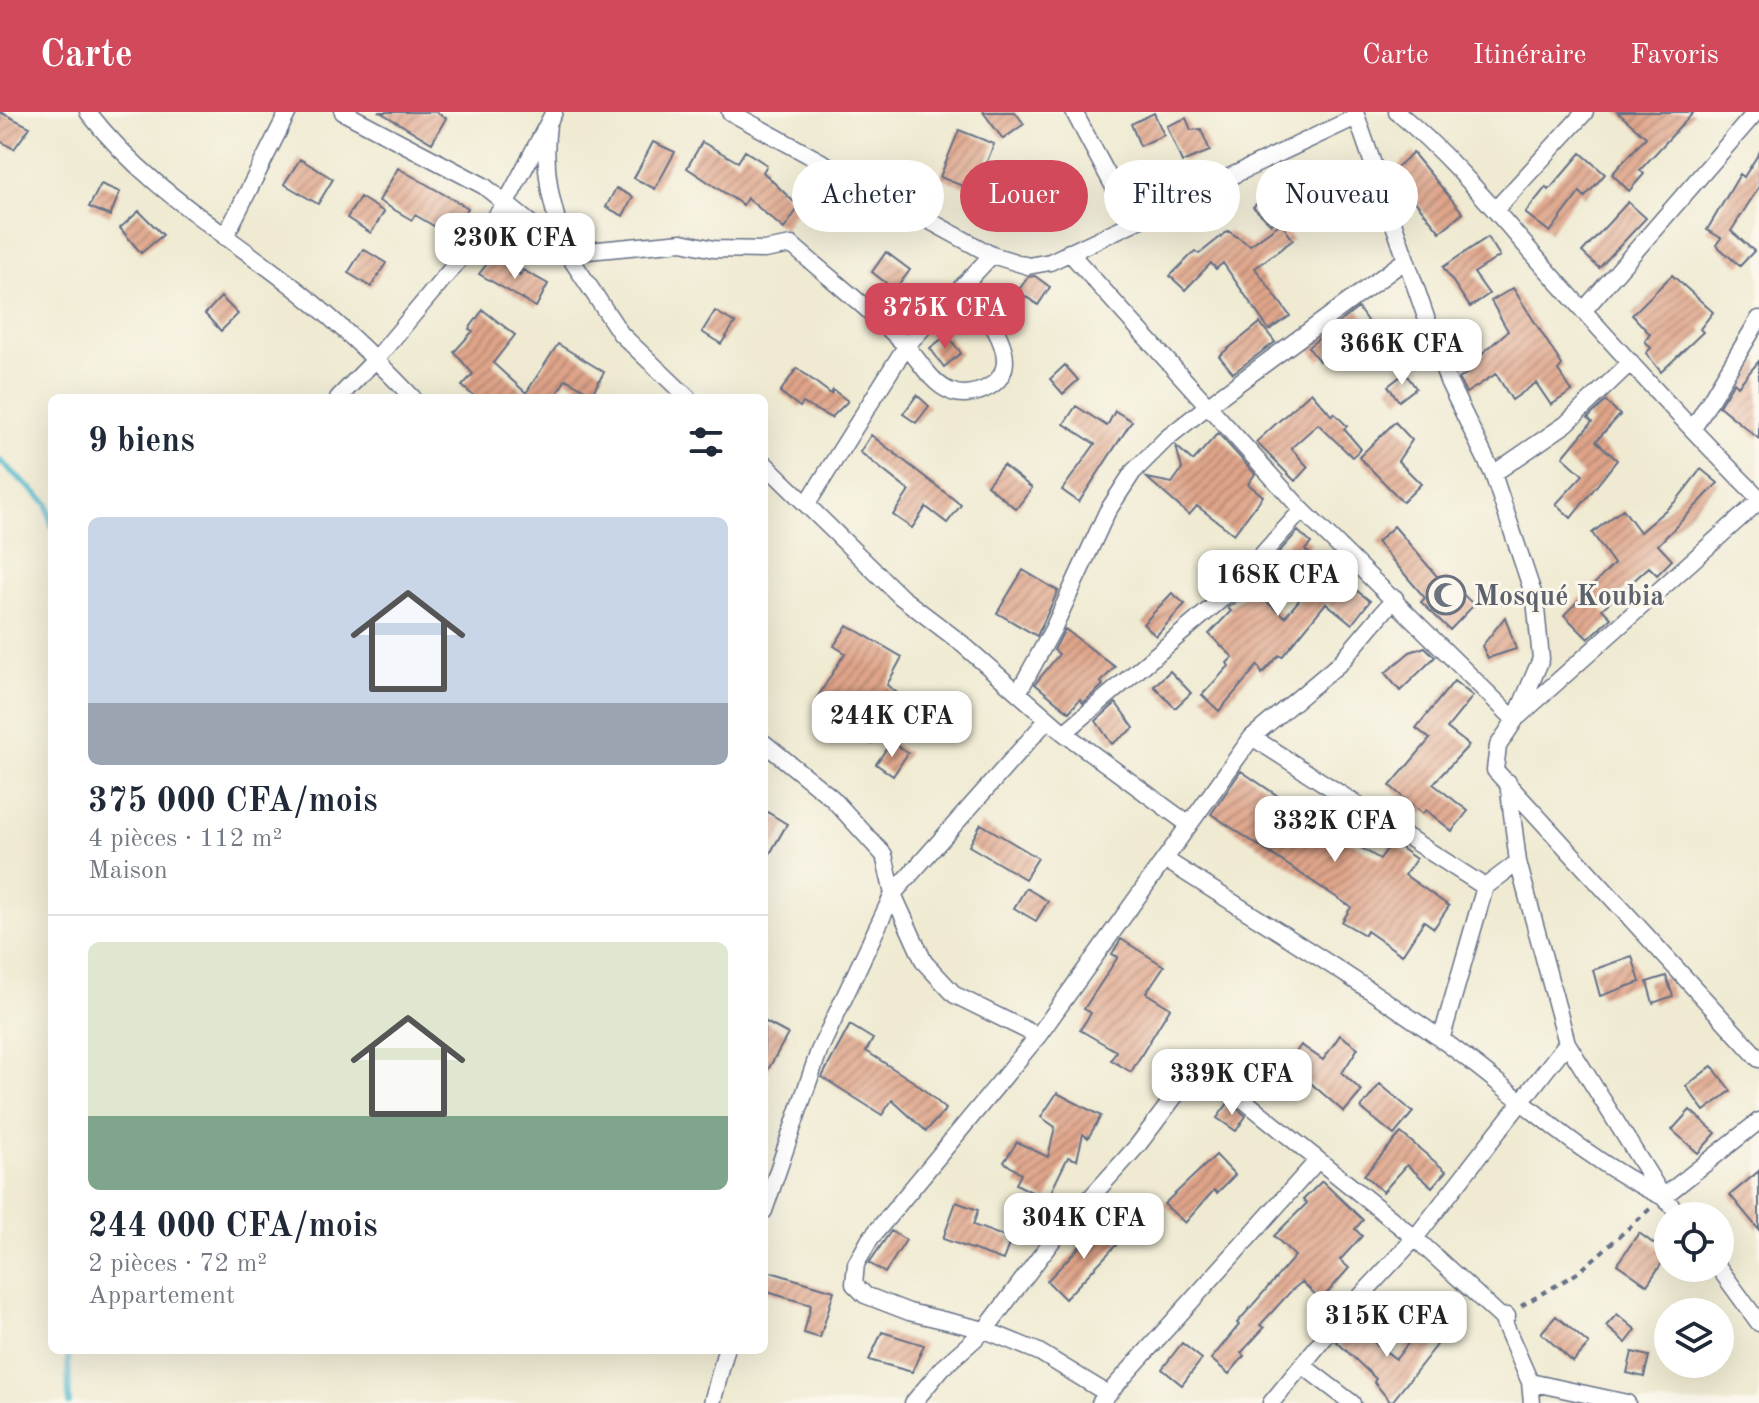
<!DOCTYPE html>
<html lang="fr">
<meta charset="utf-8">
<style>
body{margin:0;font-family:"Old Standard TT",serif;background:#f6f6f7;color:#1f2937;height:100vh;display:flex;flex-direction:column;font-size:30px;white-space:nowrap}
*{box-sizing:border-box;margin:0}
p{font-size:26px;color:#747a83}
.icon{flex:none;width:44px;height:44px;fill:none;stroke:currentColor;stroke-width:2;stroke-linecap:round;stroke-linejoin:round}
.map{position:relative;flex:1;overflow:hidden}
.side{position:absolute;left:48px;top:282px;width:720px;height:960px;display:flex;flex-direction:column;background:#fff;border-radius:12px;box-shadow:0 8px 32px #0002}
.side>*{flex:none}
.hud{position:absolute;left:792px;top:48px;width:760px;height:72px;display:flex;gap:16px}
.buttons{position:absolute;left:1654px;top:1090px;display:grid;gap:16px}
.buttons a{display:grid;place-items:center;width:80px;height:80px;border-radius:50%;background:#fff;box-shadow:0 8px 32px #0002;font-size:40px}
.price{position:absolute;translate:-50% -68px;padding:0 18px;border-radius:16px;background:#fff;color:#222;font-size:26px;line-height:52px;filter:drop-shadow(0 2px 4px #0008)}
.price::after{content:'';position:absolute;left:50%;top:48px;width:24px;height:18px;margin-left:-12px;background:inherit;clip-path:polygon(0 0,100% 0,50% 100%)}
.price.current{background:#d1495b;color:#fff}
ul{padding:0;list-style:none}
li{display:grid;align-content:center;gap:16px;height:424px;padding:0 40px}
li+li{border-top:2px solid #e0e1e3}
li span{display:grid;place-items:center;height:248px;border-radius:12px;color:#555}
li>.icon{margin-inline-start:auto}
span .icon{width:144px;height:144px;fill:#fffc;stroke-width:1}
li b{font-size:34px}
h2{display:flex;justify-content:space-between;align-items:center;height:96px;padding:0 40px;font-size:34px}
.chip{padding:0 28px;border-radius:36px;background:#fff;box-shadow:0 8px 32px #0002;font-size:28px;line-height:72px}
.chip.current{background:#d1495b;color:#fff}
header{display:flex;align-items:center;gap:48px;box-sizing:border-box;height:112px;padding:0 40px;background:#d1495b;color:#fff}
header strong{font-size:38px}
nav{display:flex;gap:44px;margin-inline-start:auto;font-size:28px}
.map>svg:first-child{display:block}
</style>
<header>
<strong>Carte</strong>
<nav><a>Carte</a><a>Itinéraire</a><a>Favoris</a></nav>
</header>
<div class="map">
<svg width="1759" height="1291" viewBox="0 0 1759 1291">
<defs>
<pattern id="building-hatch" width="6" height="6" patternUnits="userSpaceOnUse" patternTransform="scale(2)"><rect width="6" height="6" fill="#dfa489"/><path d="M-1 1l2-2M0 6l6-6M5 7l2-2" fill="none" stroke="#b48673"/></pattern>
</defs>
<rect width="100%" height="100%" fill="#fbf7ec"/>
<filter id="ink" filterUnits="userSpaceOnUse"><feTurbulence type="fractalNoise" baseFrequency=".0125" numOctaves="2"/><feDisplacementMap in="SourceGraphic" scale="16" xChannelSelector="R" yChannelSelector="G"/><feConvolveMatrix kernelMatrix="1 2 1 2 8 2 1 2 1" color-interpolation-filters="sRGB"/></filter>
<filter id="wash" filterUnits="userSpaceOnUse"><feTurbulence type="fractalNoise" baseFrequency=".006" numOctaves="4" result="noise"/><feDisplacementMap in="SourceGraphic" scale="32" xChannelSelector="R" yChannelSelector="G"/><feGaussianBlur stdDeviation="1.8" result="paint"/><feColorMatrix in="noise" values="0 0 0 0 0 0 0 0 0 0 0 0 0 0 0 0 0 1.4 0 .05"/><feComposite in="paint" operator="in"/></filter>
<g filter="url(#wash)">
<rect width="100%" height="100%" fill="#efead1"/>
<g fill="none" stroke-linecap="round" stroke-linejoin="round">
<path stroke="#51b9cf" stroke-width="6" d="M0 349 47 391 52 414
M68 1238 69 1291"/>
</g>
<g id="blocks">
<path fill="url(#building-hatch)" d="M0 0 30 15 14 37 0 29Z
M380 0H436L446 6 432 31Z
M983 0H1015L1024 12 1003 27Z
M1617 0H1694L1640 58 1644 62 1629 79 1612 62 1646 25Z
M1154 1 1164 23 1140 34 1131 12Z
M1186 6 1191 18 1201 17 1210 39 1182 50 1167 14Z
M959 18 994 32 975 79 940 65Z
M653 30 675 40 655 77 634 66Z
M702 30 738 50 745 39 767 53 763 60 799 95 784 117 747 86 743 93 687 56Z
M1413 41 1463 101 1440 120 1391 60Z
M1581 41 1605 62 1585 85 1580 80 1550 120 1525 101 1546 75 1549 78Z
M1759 41V75L1731 119 1754 139 1740 154 1716 133 1721 126 1707 118 1740 62 1744 65Z
M300 47 333 67 318 92 284 72Z
M398 56 468 96 451 124 415 103 412 108 379 89Z
M101 72 120 80 110 104 89 95Z
M616 76 633 85 623 104 606 95Z
M1273 76 1290 93 1271 112 1253 95Z
M360 85 384 100 371 121 347 106Z
M1628 90 1646 106 1599 156 1582 140Z
M139 99 163 123 141 141 120 116Z
M1281 111 1293 128 1255 156 1290 204 1269 218 1223 151 1216 157 1211 151 1185 178 1170 164 1195 139 1199 142 1228 119 1250 133Z
M1488 125 1500 144 1474 161 1489 182 1470 195 1443 155Z
M363 137 386 151 371 175 348 161Z
M886 140 910 158 895 178 872 160Z
M495 142 520 163 523 158 548 172 536 195 479 162Z
M1672 163 1713 200 1700 217 1703 220 1661 260 1646 241 1651 236 1645 229 1650 222 1632 203Z
M1035 164 1050 175 1038 193 1018 179 1028 165Z
M1513 176 1562 253 1558 258 1572 279 1551 293 1536 271 1512 288 1496 262 1466 281 1459 267 1473 257 1470 252 1508 219 1491 189Z
M221 185 238 202 221 219 205 202Z
M1358 196 1368 210 1319 249 1308 235Z
M483 198 515 223 493 251 526 281 558 232 604 260 592 282 566 267 554 286H476L462 274 473 262 454 240 473 219 469 217Z
M715 199 735 211 721 232 702 220Z
M1260 211 1275 230 1233 261 1219 244Z
M947 223 961 241 944 255 930 236Z
M1759 249V327L1719 294 1734 270 1738 274Z
M1065 253 1078 268 1063 282 1050 267Z
M797 256 831 282 833 278 848 289 831 306 803 291 800 295 780 280Z
M1405 261 1416 276 1399 289 1388 274Z
M1311 280 1332 304 1334 301 1347 314 1344 317 1361 337 1352 345 1318 312 1291 336 1308 355 1295 369 1256 330Z
M917 283 929 294 916 311 903 302Z
M1606 289 1620 303 1596 329 1617 348 1571 406 1556 392 1583 363 1563 345 1592 310 1588 306Z
M1076 294 1107 314 1115 299 1132 309 1079 390 1062 378 1095 332 1064 312Z
M1395 310 1412 328 1398 349 1421 372 1403 390 1359 345Z
M1218 321 1255 362 1248 372 1263 384 1234 422 1197 394 1189 403 1147 366 1172 371 1182 357 1176 334 1193 349Z
M871 323 961 393 947 411 926 395 912 416 893 403 909 379 860 340Z
M1003 353 1032 376 1016 397 987 373Z
M1701 357 1718 371 1658 433 1672 448 1657 463 1649 455 1602 497 1611 506 1588 527 1564 503 1614 452 1592 421 1623 397 1640 420 1676 389Z
M1394 414 1441 469 1445 465 1474 493 1450 518 1421 490 1425 486 1377 430Z
M1298 419 1311 431 1305 438 1370 489 1352 512 1326 491 1282 545 1279 543 1262 562 1258 553 1219 599 1202 583 1229 554 1227 551 1233 545 1209 522 1231 499 1228 496 1252 478 1285 505 1305 481 1270 450Z
M1023 458 1058 479 1037 524 997 501Z
M1172 481 1185 492 1156 524 1143 512Z
M1505 505 1516 537 1488 546 1482 534Z
M847 513 902 545 887 573 906 588 872 632 857 621 862 614 817 586 845 541 834 534Z
M1065 517 1115 555 1101 570 1103 573 1083 591 1080 587 1069 600 1035 572 1059 542 1054 538Z
M1425 535 1435 545 1400 579 1385 561 1410 540Z
M1170 559 1191 581 1175 596 1154 574Z
M1454 569 1473 584 1447 616 1469 633 1433 672 1468 699 1452 719 1426 698 1422 702 1390 674 1430 627 1416 616Z
M1116 591 1134 616 1112 632 1096 609Z
M891 630 908 641 893 664 876 652Z
M1241 659 1315 709 1380 747 1392 730 1416 747 1405 763 1449 794 1434 816 1424 809 1402 843 1367 819 1365 823 1342 810 1351 795 1211 702Z
M764 698 787 712 764 752Z
M981 712 1038 746 1025 767 969 734Z
M1026 776 1048 789 1036 809 1014 796Z
M1121 827 1164 854 1146 881 1170 896 1131 960 1111 948 1116 939 1080 918 1091 901 1084 897 1118 845 1112 842Z
M1632 844 1640 870 1600 884 1593 858Z
M1666 864 1673 884 1653 891 1647 870Z
M764 909 788 922 764 965Z
M850 913 873 927 866 939 917 972 946 997 926 1019 892 988 882 1003 822 965Z
M1340 923 1358 936 1342 961 1362 979 1344 1000 1306 967 1286 955 1301 933 1323 948Z
M1712 954 1731 979 1704 999 1686 974Z
M1380 972 1413 1000 1394 1023 1361 996Z
M1057 981 1101 1004 1088 1026 1083 1022 1077 1048 1068 1045 1047 1088 1016 1072 1021 1062 1004 1050 1017 1030 1048 1045 1055 1015 1041 1005Z
M1229 990 1246 1004 1236 1019 1217 1006Z
M1690 998 1716 1021 1698 1041 1672 1018Z
M1401 1021 1446 1059 1432 1075 1407 1053 1383 1080 1364 1063Z
M1216 1043 1235 1063 1217 1081 1214 1078 1185 1111 1164 1092Z
M1759 1059V1118L1730 1083Z
M1322 1069 1363 1108 1355 1117 1362 1124 1340 1148 1349 1156 1321 1188 1302 1170 1292 1178 1260 1213 1264 1216 1241 1241 1244 1244 1229 1262 1211 1247 1239 1213 1237 1211 1295 1144 1274 1124 1307 1091 1303 1088Z
M956 1090 978 1098 973 1113 1011 1127 1003 1148 943 1127Z
M1102 1111 1120 1129 1065 1187 1047 1169Z
M891 1119 906 1128 885 1161 869 1151Z
M1639 1121 1668 1142 1647 1173 1617 1152Z
M764 1158 834 1179 820 1226 804 1221 811 1193 764 1179Z
M1617 1202 1636 1218 1626 1231 1606 1214Z
M1556 1204 1589 1232 1573 1250 1541 1221Z
M1350 1212 1396 1247 1418 1218 1437 1233 1391 1291 1374 1270 1376 1267 1336 1229Z
M882 1220 924 1233 912 1260 869 1248Z
M1182 1231 1202 1247 1182 1273 1162 1257Z
M1632 1240 1649 1244 1644 1265 1627 1261Z"/>
</g>
</g>
<g filter="url(#ink)">
<use href="#blocks" fill-opacity="0" stroke="#657086" stroke-width="2"/>
<g fill="none" stroke-linecap="round" stroke-linejoin="round">
<defs>
<path id="minor" d="M88 0C142 71 217 116 287 170 333 205 373 244 413 286
M343 0 484 74 567 141 621 222 688 286
M730 0 992 143 1028 154 1050 150 1356 5
M1074 0 1132 109
M1355 0 1448 269 1493 362 1535 487 1541 547 1515 608 1498 634 1495 658 1759 947
M1397 0C1454 47 1499 104 1548 159 1616 236 1686 313 1759 386
M548 12C542 60 552 95 567 141L682 130 714 137 764 138 792 133C830 167 872 198 907 235 920 249 931 271 950 279 960 284 975 282 985 277 1032 255 984 197 962 175
M1496 97 1585 0
M225 125 288 0
M1069 140 1302 398 1515 608
M1584 198 1756 0
M338 286 376 247 505 93 554 0
M1693 317 1759 207
M764 351 901 485 960 530 1064 621 1188 712
M1493 362 1566 312 1631 250
M807 392 906 234 992 143
M1018 581 1053 517 1107 400 1133 360 1167 326 1210 292 1404 149
M1519 604 1759 389
M1064 621 1224 485 1302 398
M1252 625 1485 775
M764 631 832 686 884 743 893 782 924 850 955 883 1038 924
M1508 670 1518 750 1567 931 1663 1085 1681 1104
M1166 748C1258 807 1352 864 1441 927 1515 980 1580 1046 1663 1085L1759 1009
M1441 928 1485 775 1518 750
M764 1099 819 939 893 782 1048 607
M1719 1156 1759 1211
M1507 1204 1502 1206 1530 1270 1532 1291
M1302 1253 1352 1291
M1530 1270 1627 1291
M1108 1282 1039 1240 985 1218 909 1200 865 1183 854 1172 856 1152 870 1127 1038 924 1252 625 1340 551 1395 486
M712 1291 726 1238
M913 1291 942 1256 985 1218 1055 1125 1138 1033 1199 952 1415 1126 1502 1206
M1100 1291 1318 1048
M1271 1291 1343 1203 1415 1126 1567 931"/>
</defs>
<use href="#minor" stroke="#657086" stroke-width="19"/>
<path stroke="#657086" stroke-width="4" stroke-dasharray="6 6" stroke-linecap="butt" d="M1521 1194 1579 1160 1651 1096"/>
<use href="#minor" stroke="#fff" stroke-width="16"/>
</g>
</g>
<defs>
<symbol id="mosque-ring" viewBox="-11 -11 22 22"><circle r="9.5" fill="#fbf7ec" stroke="#6b7280" stroke-width="1.5"/><path d="M3.5-4.9A6 6 0 1 0 3.5 4.9A5 5 0 1 1 3.5-4.9Z" fill="#6b7280"/></symbol>
</defs>
<g fill-rule="evenodd">
<use href="#mosque-ring" x="1424" y="461" width="44" height="44"/>
</g>
<g text-anchor="middle" stroke-width="6" stroke-linejoin="round" paint-order="stroke">
<g font-size="28" font-weight="bold" fill="#5b616d" stroke="#fbf7ec" text-anchor="start">
<text x="1474" y="493">Mosqué Koubia</text>
</g>
</g>
</svg>
<div class="buttons">
<a><svg class="icon" aria-label="locate" viewBox="0 0 24 24"><circle cx="12" cy="12" r="6"/><path d="M12 2v4M12 18v4M2 12h4M18 12h4"/></svg></a>
<a><svg class="icon" aria-label="layers" viewBox="0 0 24 24"><path d="M12 4l9 5-9 5-9-5zM3 14l9 5 9-5"/></svg></a>
</div>
<b class="price" style="left:515px;top:169px">230K CFA</b>
<b class="price current" style="left:945px;top:239px">375K CFA</b>
<b class="price" style="left:1402px;top:275px">366K CFA</b>
<b class="price" style="left:1278px;top:506px">168K CFA</b>
<b class="price" style="left:892px;top:647px">244K CFA</b>
<b class="price" style="left:1335px;top:752px">332K CFA</b>
<b class="price" style="left:1232px;top:1005px">339K CFA</b>
<b class="price" style="left:1084px;top:1149px">304K CFA</b>
<b class="price" style="left:1387px;top:1247px">315K CFA</b>
<div class="hud">
<a class="chip">Acheter</a>
<a class="chip current">Louer</a>
<a class="chip">Filtres</a>
<a class="chip">Nouveau</a>
</div>
<section class="side">
<h2>9 biens<svg class="icon" aria-label="filters" viewBox="0 0 24 24"><path d="M4 7h16M4 17h16"/><circle cx="9" cy="7" r="2"/><circle cx="15" cy="17" r="2"/></svg></h2>
<ul>
<li><span style="background:linear-gradient(#c9d6e8 75%,#9aa5b1 0)"><svg class="icon" aria-label="home" viewBox="0 0 24 24"><path d="M3 11l9-7 9 7M6 9v11h12V9"/></svg></span><div><b>375 000 CFA/mois</b><p>4 pièces · 112 m²</p><p>Maison</p></div></li>
<li><span style="background:linear-gradient(#dfe7d0 70%,#7fa58c 0)"><svg class="icon" aria-label="home" viewBox="0 0 24 24"><path d="M3 11l9-7 9 7M6 9v11h12V9"/></svg></span><div><b>244 000 CFA/mois</b><p>2 pièces · 72 m²</p><p>Appartement</p></div></li>
</ul>
</section>
</div>
